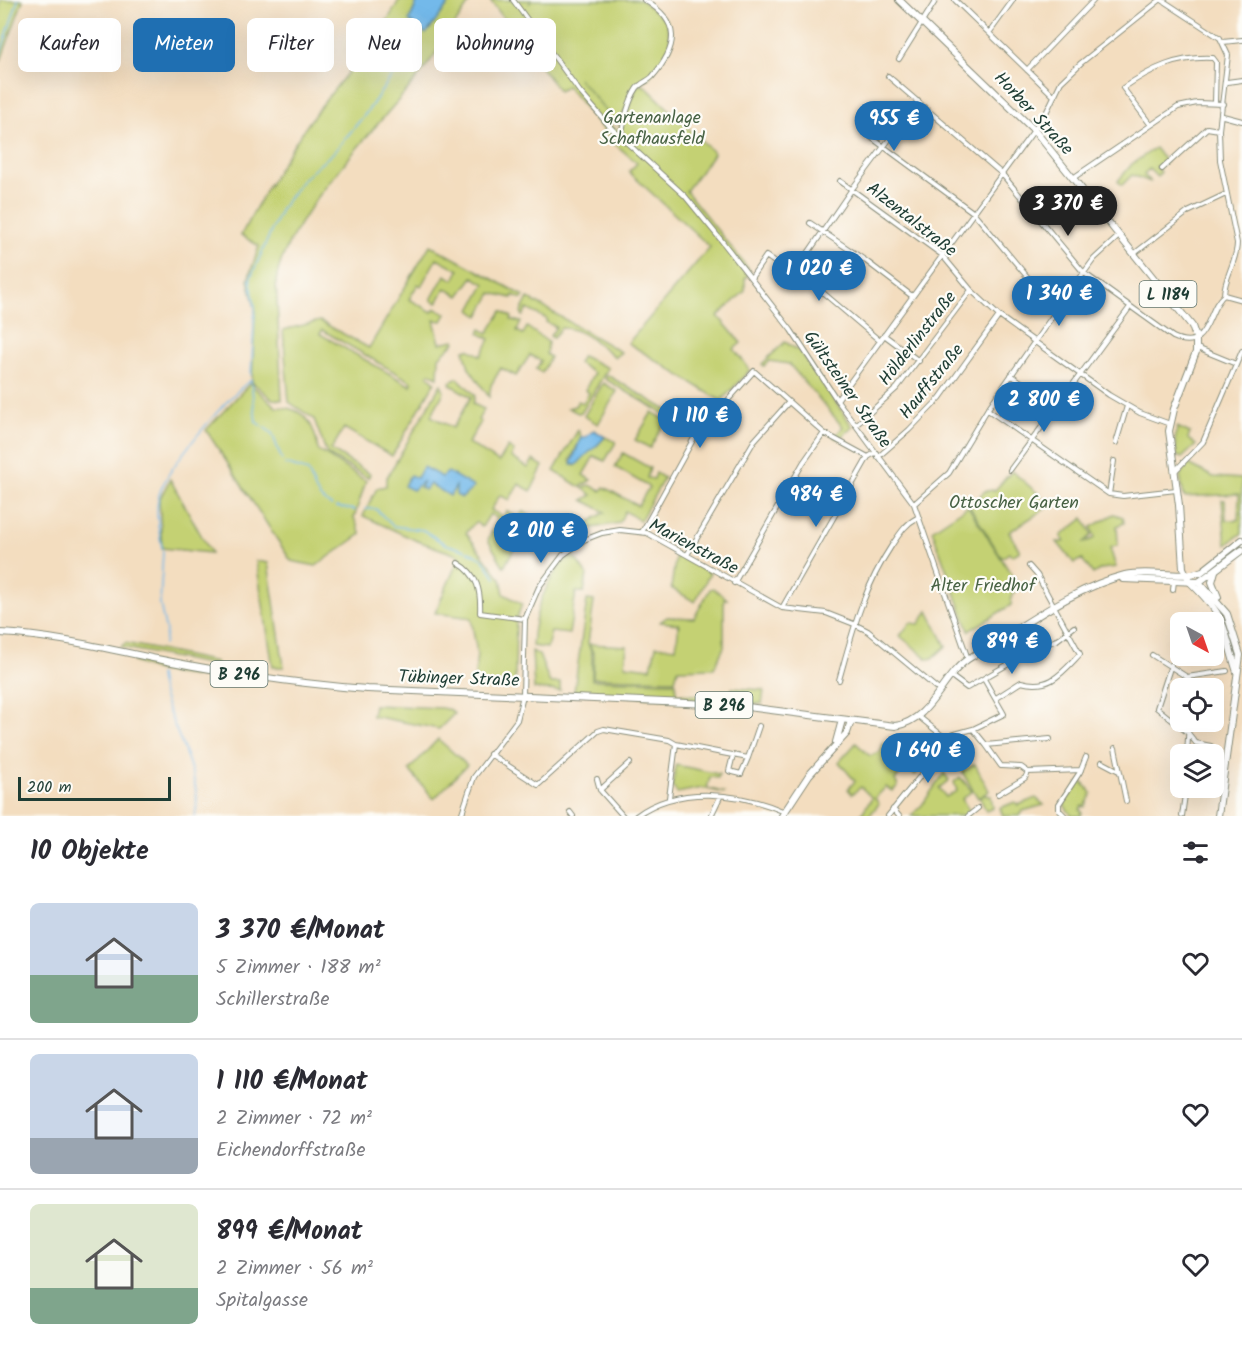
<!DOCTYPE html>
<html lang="de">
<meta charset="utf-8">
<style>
body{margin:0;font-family:Kalam,sans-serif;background:#f2f2f3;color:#2b2b33;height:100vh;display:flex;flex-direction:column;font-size:22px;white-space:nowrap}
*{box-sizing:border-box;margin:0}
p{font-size:20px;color:#7c7c81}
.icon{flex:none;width:33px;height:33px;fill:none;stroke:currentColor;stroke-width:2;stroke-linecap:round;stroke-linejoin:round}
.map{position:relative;height:816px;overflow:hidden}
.sheet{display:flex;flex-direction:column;background:#fff;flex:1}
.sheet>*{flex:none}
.top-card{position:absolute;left:18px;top:18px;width:600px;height:54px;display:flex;gap:12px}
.needle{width:39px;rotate:140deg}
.fabs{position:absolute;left:1170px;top:612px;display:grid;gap:12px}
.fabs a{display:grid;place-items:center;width:54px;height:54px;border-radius:9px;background:#fff;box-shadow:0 6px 24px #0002;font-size:30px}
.scale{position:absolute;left:18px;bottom:15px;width:153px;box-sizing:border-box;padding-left:6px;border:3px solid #1f3d34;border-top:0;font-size:16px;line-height:21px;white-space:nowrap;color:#1f3d34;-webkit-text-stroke:4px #fdfcf7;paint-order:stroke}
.price{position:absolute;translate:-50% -51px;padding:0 14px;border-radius:21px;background:#1f6fb2;color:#fff;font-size:20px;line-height:39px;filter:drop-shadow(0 2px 3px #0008)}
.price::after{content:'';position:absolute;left:50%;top:36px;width:18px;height:14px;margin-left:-9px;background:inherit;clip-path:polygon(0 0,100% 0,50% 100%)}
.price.on{background:#222;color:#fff}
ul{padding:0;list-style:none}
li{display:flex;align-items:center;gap:18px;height:150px;padding:0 30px}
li+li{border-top:2px solid #e1e1e2}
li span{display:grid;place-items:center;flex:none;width:168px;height:120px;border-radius:9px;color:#555}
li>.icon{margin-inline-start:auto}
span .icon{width:72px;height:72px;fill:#fffc;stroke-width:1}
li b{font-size:26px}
h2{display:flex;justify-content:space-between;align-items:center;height:72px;padding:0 30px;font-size:26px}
.chip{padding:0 21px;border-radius:9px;background:#fff;box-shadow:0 6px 24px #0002;font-size:21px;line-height:54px}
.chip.on{background:#1f6fb2;color:#fff}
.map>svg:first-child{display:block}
</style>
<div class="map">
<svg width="1242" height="816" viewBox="0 0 1242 816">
<rect width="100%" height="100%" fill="#fdfcf7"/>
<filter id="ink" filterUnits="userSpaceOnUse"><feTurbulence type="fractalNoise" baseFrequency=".0167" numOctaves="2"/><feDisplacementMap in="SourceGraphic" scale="12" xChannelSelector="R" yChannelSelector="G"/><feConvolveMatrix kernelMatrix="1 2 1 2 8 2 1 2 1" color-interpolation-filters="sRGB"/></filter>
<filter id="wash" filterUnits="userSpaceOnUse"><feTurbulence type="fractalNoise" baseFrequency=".008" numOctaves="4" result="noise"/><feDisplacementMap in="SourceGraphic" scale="24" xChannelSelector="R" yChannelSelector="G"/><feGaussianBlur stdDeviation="1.35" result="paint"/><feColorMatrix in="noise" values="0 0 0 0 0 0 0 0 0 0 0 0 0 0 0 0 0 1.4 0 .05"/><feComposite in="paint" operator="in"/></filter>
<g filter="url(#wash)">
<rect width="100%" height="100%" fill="#f3ddbf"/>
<path fill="#c4d173" stroke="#728754" stroke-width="1.5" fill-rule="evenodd" d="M0 0H23L0 63Z
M399 0H418L411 16 426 33 452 0H471C455 24 440 49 422 72 382 123 283 220 276 282L282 400 272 399 252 382 254 387 276 407C305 407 315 425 318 450L366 481 354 518 361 534 316 566 291 561 206 430 252 381 255 308 248 280 259 246 241 235C264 192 289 149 318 110 344 75 381 37 399 0Z
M490 0H531L529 4 532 0H641L667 21 671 45 649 78 637 83 618 125 578 78 607 112 603 116 614 129 619 130 638 84 645 86 714 153 686 191 750 271 745 279V291L718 316 741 343 734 349 750 370 721 401 628 343 710 247 629 172 637 163 615 144 567 86 559 91Z
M1155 148 1166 162 1156 167 1161 172 1157 177 1149 169 1144 175 1151 182 1132 175 1122 185 1118 181 1132 164Z
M430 245 524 296 522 299 513 295 512 298 492 293 479 316 471 310 485 284 473 277 459 296 445 288 437 303 431 300 445 275 454 280 459 270 437 258 421 286 418 284 409 299 432 312 435 308 446 314 442 321 434 320 440 343 454 340 455 342 439 357 438 377 429 373 427 375 435 382 392 456 344 428 331 450 370 474 368 478 327 454 314 419 289 402 283 330 320 321 369 348ZM322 330 412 382 411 386 320 334Z
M528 298 621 352 615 357C597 344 584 328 561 328L553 338 550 336 556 327 546 322 547 319 527 309 523 316 521 312Z
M502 311 512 317 511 320 521 322 517 331 523 334 527 327 548 342 546 354 550 357 542 373 536 369 541 361 530 355 516 376 501 368 491 385 489 397 469 368 464 350 469 349 481 356 490 339 479 333 481 329 488 333Z
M785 342 800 351 853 427 838 439 834 437 843 427 789 364 769 361 764 366 762 364Z
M582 356 608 368 582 412 578 413 568 408 575 406 578 401 583 403 589 393 585 390 594 373 578 363Z
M607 375 696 427 691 433 673 422V419L605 379Z
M458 378 475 395 473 404 484 409 478 420 481 422 468 443 499 462 508 447 514 451 511 457 528 468 533 460 543 466 531 491 519 484 509 500 500 495 491 510 503 517 507 511 519 518 523 511 532 517 504 567 488 540 498 519 490 514 482 527 475 522 466 533 501 579 504 594 522 604 516 621 515 681 510 687 474 686 477 653 471 618 435 613 460 556 415 540 363 516 377 488 386 486V479L441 384 444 392 431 416 453 428 471 397 451 385 450 382Z
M603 383 617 391 598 424 584 416Z
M652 412 666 420 650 448 635 440Z
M1177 427 1190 433 1188 439 1196 445 1182 458 1177 456 1175 441Z
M578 430 581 437 570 461 575 466 587 452 597 446 605 437 616 442 605 461 594 456 583 475 591 480 580 487 554 471Z
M623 453 650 468 647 478 654 479 656 473 664 478 640 521 625 511 619 523 588 529 572 536 567 532 568 530 573 533 605 512 583 500 592 495 582 488 590 485 601 491 604 487 638 506 649 487 615 467Z
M1187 463 1213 477 1242 479V533L1226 545 1222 500H1225L1226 520H1238L1239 494 1184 497 1180 476Z
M1012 471 1051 505 1009 532 1020 551 1012 556 1009 553 1002 558 969 506 985 491 995 490Z
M170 479 211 553 162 548 159 500Z
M968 506 1020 588 1012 594 1011 605 969 631 932 530Z
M1114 514 1123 517 1124 523 1117 526 1118 545 1110 548 1116 567 1101 569 1093 574 1082 559 1074 563 1057 542H1065L1061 536 1084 518 1092 535 1083 543 1095 538 1091 527Z
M676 555 710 573 695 602 671 588Z
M569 556H574L587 575 584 592H576L569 634 551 632 547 648 532 646C534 611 544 581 569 556Z
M256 561 268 563 284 667H273Z
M713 588 727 599H724V647L714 668 678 669 675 680 593 678 594 655 589 644 627 646 625 665 651 668 656 646 676 648 679 624 660 622 667 617 694 618 710 589Z
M587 600 594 601 588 643 592 655V680L676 682V694L730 697 732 688 764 690 762 704 574 692Z
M928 611 946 646 933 658 928 659 900 636 910 623 919 624Z
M125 643 216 662 218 666 121 647Z
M532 651 539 655 550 683H560V691L534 689Z
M135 660 250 681 251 683 161 672 133 662Z
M374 705 441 708 451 710 454 714 439 729 372 716Z
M438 739 467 765 434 799 409 770Z
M856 743 870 756 881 751 883 744H888L921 768 915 775 906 768 895 780 898 786 892 791 886 787 875 798 879 804 869 816H860L872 798 861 787 852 794 848 789 855 781 839 762Z
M975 764 989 791 983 795 991 796 993 808 986 811 980 798 983 795 978 798 962 772Z
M676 765 719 774 718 778 710 777 707 788 725 793 702 788 677 793 672 786Z
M944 773 949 780 939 788 946 797 957 791 954 782 960 777 972 791 962 799 970 812 965 816H911L922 805Z
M1081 781 1092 793 1085 807 1082 806 1080 810 1082 812 1081 816H1072L1063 804Z
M1036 798 1044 805 1023 811 1020 816H1003L1000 808 1015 802 1018 805Z"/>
<path fill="#73b9ea" stroke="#497b8f" stroke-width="1.5" d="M418 0H452L426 34 409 21Z
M594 430 605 437C596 448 586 453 577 465L571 464 581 437H586Z
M423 467 442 477 448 472 474 487 462 498 456 495V486L450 496 430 484 425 490 420 487 423 481 413 490 404 486 410 475 417 478Z"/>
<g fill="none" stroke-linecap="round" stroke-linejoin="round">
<path stroke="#73b9ea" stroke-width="1.5" d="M0 55 18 0
M251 375 255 308 250 279 281 209 302 180 334 152 367 112 414 44 417 29
M251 381 256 422 272 433 282 460
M285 464 308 471C315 487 315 498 332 506
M336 507 355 510
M365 509H376L393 526 423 530 445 544 465 550
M162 548C159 531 154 509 160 492 169 465 228 396 251 380
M163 551 160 604 166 632 164 644
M468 551 483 559 496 578
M159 675C162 714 206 776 195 816"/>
</g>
</g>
<g filter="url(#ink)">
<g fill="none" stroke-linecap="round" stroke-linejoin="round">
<defs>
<path id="minor" d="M513 0 580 92 612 129 685 196 721 240 791 330 837 400 914 504 968 659
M955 0 1054 96
M989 33 1013 0
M1223 42 1242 40
M899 59 936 0
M1027 70 1094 0
M888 76 1002 174 1084 273 1173 337C1210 354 1206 309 1224 295 1224 277 1237 262 1237 243L1220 160 1219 130 1228 55 1220 38 1162 0
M1227 82 1242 80
M1223 116 1242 121
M1150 124 1123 88C1152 68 1178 56 1213 58L1216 62 1215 103
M621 137C624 122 628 101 637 88 641 83 648 81 652 77 678 47 682 22 644 0
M872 138 974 213 1056 311
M1162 169 1207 128 1219 130
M1073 178 1178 107 1197 103 1224 104
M840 181 942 255 971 290 999 316 1109 395 1140 413 1170 424
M810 223 866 261 912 296
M1135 253 1188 212 1226 194
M793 275 852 189 918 101
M751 278 766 256 793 275 801 274 880 341
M1224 295 1242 300
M884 335 919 361
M1197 348 1236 364
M1011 375 1058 407
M837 400 1045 115 1061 82 1081 63 1160 0
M988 410 1109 494 1123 496 1176 490
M856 425 897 388 971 290
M1116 443 1127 406
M878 457 909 430 940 398 999 316
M1010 470 1130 307
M1175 471 1203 442 1242 351
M1109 494 1114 461
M914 504 949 473 987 410 1056 311 1094 259 1119 236
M642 532 694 438 754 371 824 433 868 457
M687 555 754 441 788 403
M458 563C478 574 481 592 480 613L525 619
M734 583 803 463 824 433
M1173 590 1174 581
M782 608 868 457 875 453
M1152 655 1187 677 1189 688
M1171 665 1157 708 1188 733 1196 743 1211 746
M951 676 967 688 1038 647 1057 640 1074 627
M1187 677 1227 671
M839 680C853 630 863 589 892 545 899 535 905 524 917 518
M996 698 1021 682C1050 690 1061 674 1080 654L1037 575 1029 566
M918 716 944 737
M973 729 986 745 1050 739
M944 737 973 729 1004 714 984 679
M986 745 1001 766 1021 767 1028 772 1081 770
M1115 748 1126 801
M490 754 538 785 598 731 604 729 669 740 676 744 748 758 759 726
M1187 754 1189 722
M733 755 729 771 741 774 748 758
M1102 762 1119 771
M597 779 600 790
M998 794 1025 778 1028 772
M669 798 676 744
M893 809 899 816
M570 812 573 816
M461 816 474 777 517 720 523 695 525 619 539 587 563 555 584 540 602 533 620 530 647 533 782 608 826 613 854 624 868 631 940 691
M623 816 600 790 630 763
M636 816C678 785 739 792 785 812
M711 816 720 797
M888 816 934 759 944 737
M968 816 978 808
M1065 816 1059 810V804L1080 772 1086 757
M1182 816 1186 788"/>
<path id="secondary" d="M1215 571 1212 582 1218 597
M1190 582C1228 619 1222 625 1237 672
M1199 582 1227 614 1240 655 1218 816
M836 742 842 720
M782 816 809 775 847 733 851 721"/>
<path id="primary" d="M899 0 1035 131 1192 326 1196 338V352L1174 409 1169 431 1179 505 1183 568 1190 582
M1200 573 1242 540
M1123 579 1199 582 1242 550
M0 633C57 636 112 650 167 661 234 674 300 684 367 689L732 705 895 726C932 721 942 674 971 657 1020 629 1070 589 1125 575 1150 569 1183 580 1202 571"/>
</defs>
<use href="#minor" stroke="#898d7a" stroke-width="6"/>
<use href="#secondary" stroke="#898d7a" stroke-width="8"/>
<use href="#primary" stroke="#898d7a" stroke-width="8"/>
<use href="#minor" stroke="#fff" stroke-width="4"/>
<use href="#secondary" stroke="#fff" stroke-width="6"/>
<use href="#primary" stroke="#fff" stroke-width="6"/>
</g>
</g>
<g text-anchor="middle" stroke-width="4.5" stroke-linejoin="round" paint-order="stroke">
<g fill="#fdfcf7" stroke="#62766e" stroke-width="1.5">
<rect x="1139.5" y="281" width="57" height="26" rx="4.5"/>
<rect x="210.5" y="661" width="57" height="26" rx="4.5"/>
<rect x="695.5" y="692" width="57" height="26" rx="4.5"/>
</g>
<g font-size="16" font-weight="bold" fill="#1f3d34">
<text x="1168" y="300">L 1184</text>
<text x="239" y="680">B 296</text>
<text x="724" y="711">B 296</text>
</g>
<g font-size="18" fill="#1f3d34" stroke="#fdfcf7">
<text transform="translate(1034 113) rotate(47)" y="6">Horber Straße</text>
<text transform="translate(912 219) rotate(38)" y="6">Alzentalstraße</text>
<text transform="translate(917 338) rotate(-52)" y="6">Hölderlinstraße</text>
<text transform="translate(931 381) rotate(-51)" y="6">Hauffstraße</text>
<text transform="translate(848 389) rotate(55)" y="6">Gültsteiner Straße</text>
<text transform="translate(694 546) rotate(28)" y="6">Marienstraße</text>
<text transform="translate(459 678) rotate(2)" y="6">Tübinger Straße</text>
</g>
<g font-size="18" fill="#486244" stroke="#fdfcf7">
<text x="652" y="123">Gartenanlage<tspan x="652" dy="21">Schafhausfeld</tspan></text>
<text x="1014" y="508">Ottoscher Garten</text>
<text x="983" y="591">Alter Friedhof</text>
</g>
</g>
</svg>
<div class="fabs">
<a><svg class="needle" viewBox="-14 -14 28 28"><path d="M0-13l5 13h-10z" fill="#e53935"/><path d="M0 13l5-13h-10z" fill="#7c7c81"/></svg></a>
<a><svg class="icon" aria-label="locate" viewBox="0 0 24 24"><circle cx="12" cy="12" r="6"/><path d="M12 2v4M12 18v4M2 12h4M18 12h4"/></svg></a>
<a><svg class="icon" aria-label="layers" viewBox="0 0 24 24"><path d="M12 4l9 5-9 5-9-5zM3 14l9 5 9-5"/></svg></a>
</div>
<div class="scale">200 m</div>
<b class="price" style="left:894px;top:152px">955 €</b>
<b class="price on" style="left:1068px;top:237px">3 370 €</b>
<b class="price" style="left:819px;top:302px">1 020 €</b>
<b class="price" style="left:1059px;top:327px">1 340 €</b>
<b class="price" style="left:1044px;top:433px">2 800 €</b>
<b class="price" style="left:700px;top:449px">1 110 €</b>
<b class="price" style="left:816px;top:528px">984 €</b>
<b class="price" style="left:541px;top:564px">2 010 €</b>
<b class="price" style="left:1012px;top:675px">899 €</b>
<b class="price" style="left:928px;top:784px">1 640 €</b>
<div class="top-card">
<a class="chip">Kaufen</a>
<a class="chip on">Mieten</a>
<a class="chip">Filter</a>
<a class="chip">Neu</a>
<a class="chip">Wohnung</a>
</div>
</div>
<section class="sheet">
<h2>10 Objekte<svg class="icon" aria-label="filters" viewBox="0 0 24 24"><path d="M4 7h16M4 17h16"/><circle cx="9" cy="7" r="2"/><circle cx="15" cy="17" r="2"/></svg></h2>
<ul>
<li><span style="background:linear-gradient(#c9d6e8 60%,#7fa58c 0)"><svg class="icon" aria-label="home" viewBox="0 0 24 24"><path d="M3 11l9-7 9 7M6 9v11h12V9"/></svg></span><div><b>3 370 €/Monat</b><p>5 Zimmer · 188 m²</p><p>Schillerstraße</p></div><svg class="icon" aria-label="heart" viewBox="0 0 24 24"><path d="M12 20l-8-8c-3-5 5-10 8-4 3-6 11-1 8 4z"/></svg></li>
<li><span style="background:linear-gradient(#c9d6e8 70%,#9aa5b1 0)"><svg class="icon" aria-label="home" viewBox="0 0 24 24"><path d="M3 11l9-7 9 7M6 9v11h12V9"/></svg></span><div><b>1 110 €/Monat</b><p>2 Zimmer · 72 m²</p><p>Eichendorffstraße</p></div><svg class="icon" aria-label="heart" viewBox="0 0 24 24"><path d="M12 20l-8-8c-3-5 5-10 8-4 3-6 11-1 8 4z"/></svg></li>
<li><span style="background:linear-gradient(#dfe7d0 70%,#7fa58c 0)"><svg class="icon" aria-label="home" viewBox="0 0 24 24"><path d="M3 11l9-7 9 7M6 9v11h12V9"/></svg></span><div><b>899 €/Monat</b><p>2 Zimmer · 56 m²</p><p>Spitalgasse</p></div><svg class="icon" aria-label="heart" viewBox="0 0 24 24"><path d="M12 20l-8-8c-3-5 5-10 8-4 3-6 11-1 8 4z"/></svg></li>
</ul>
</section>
